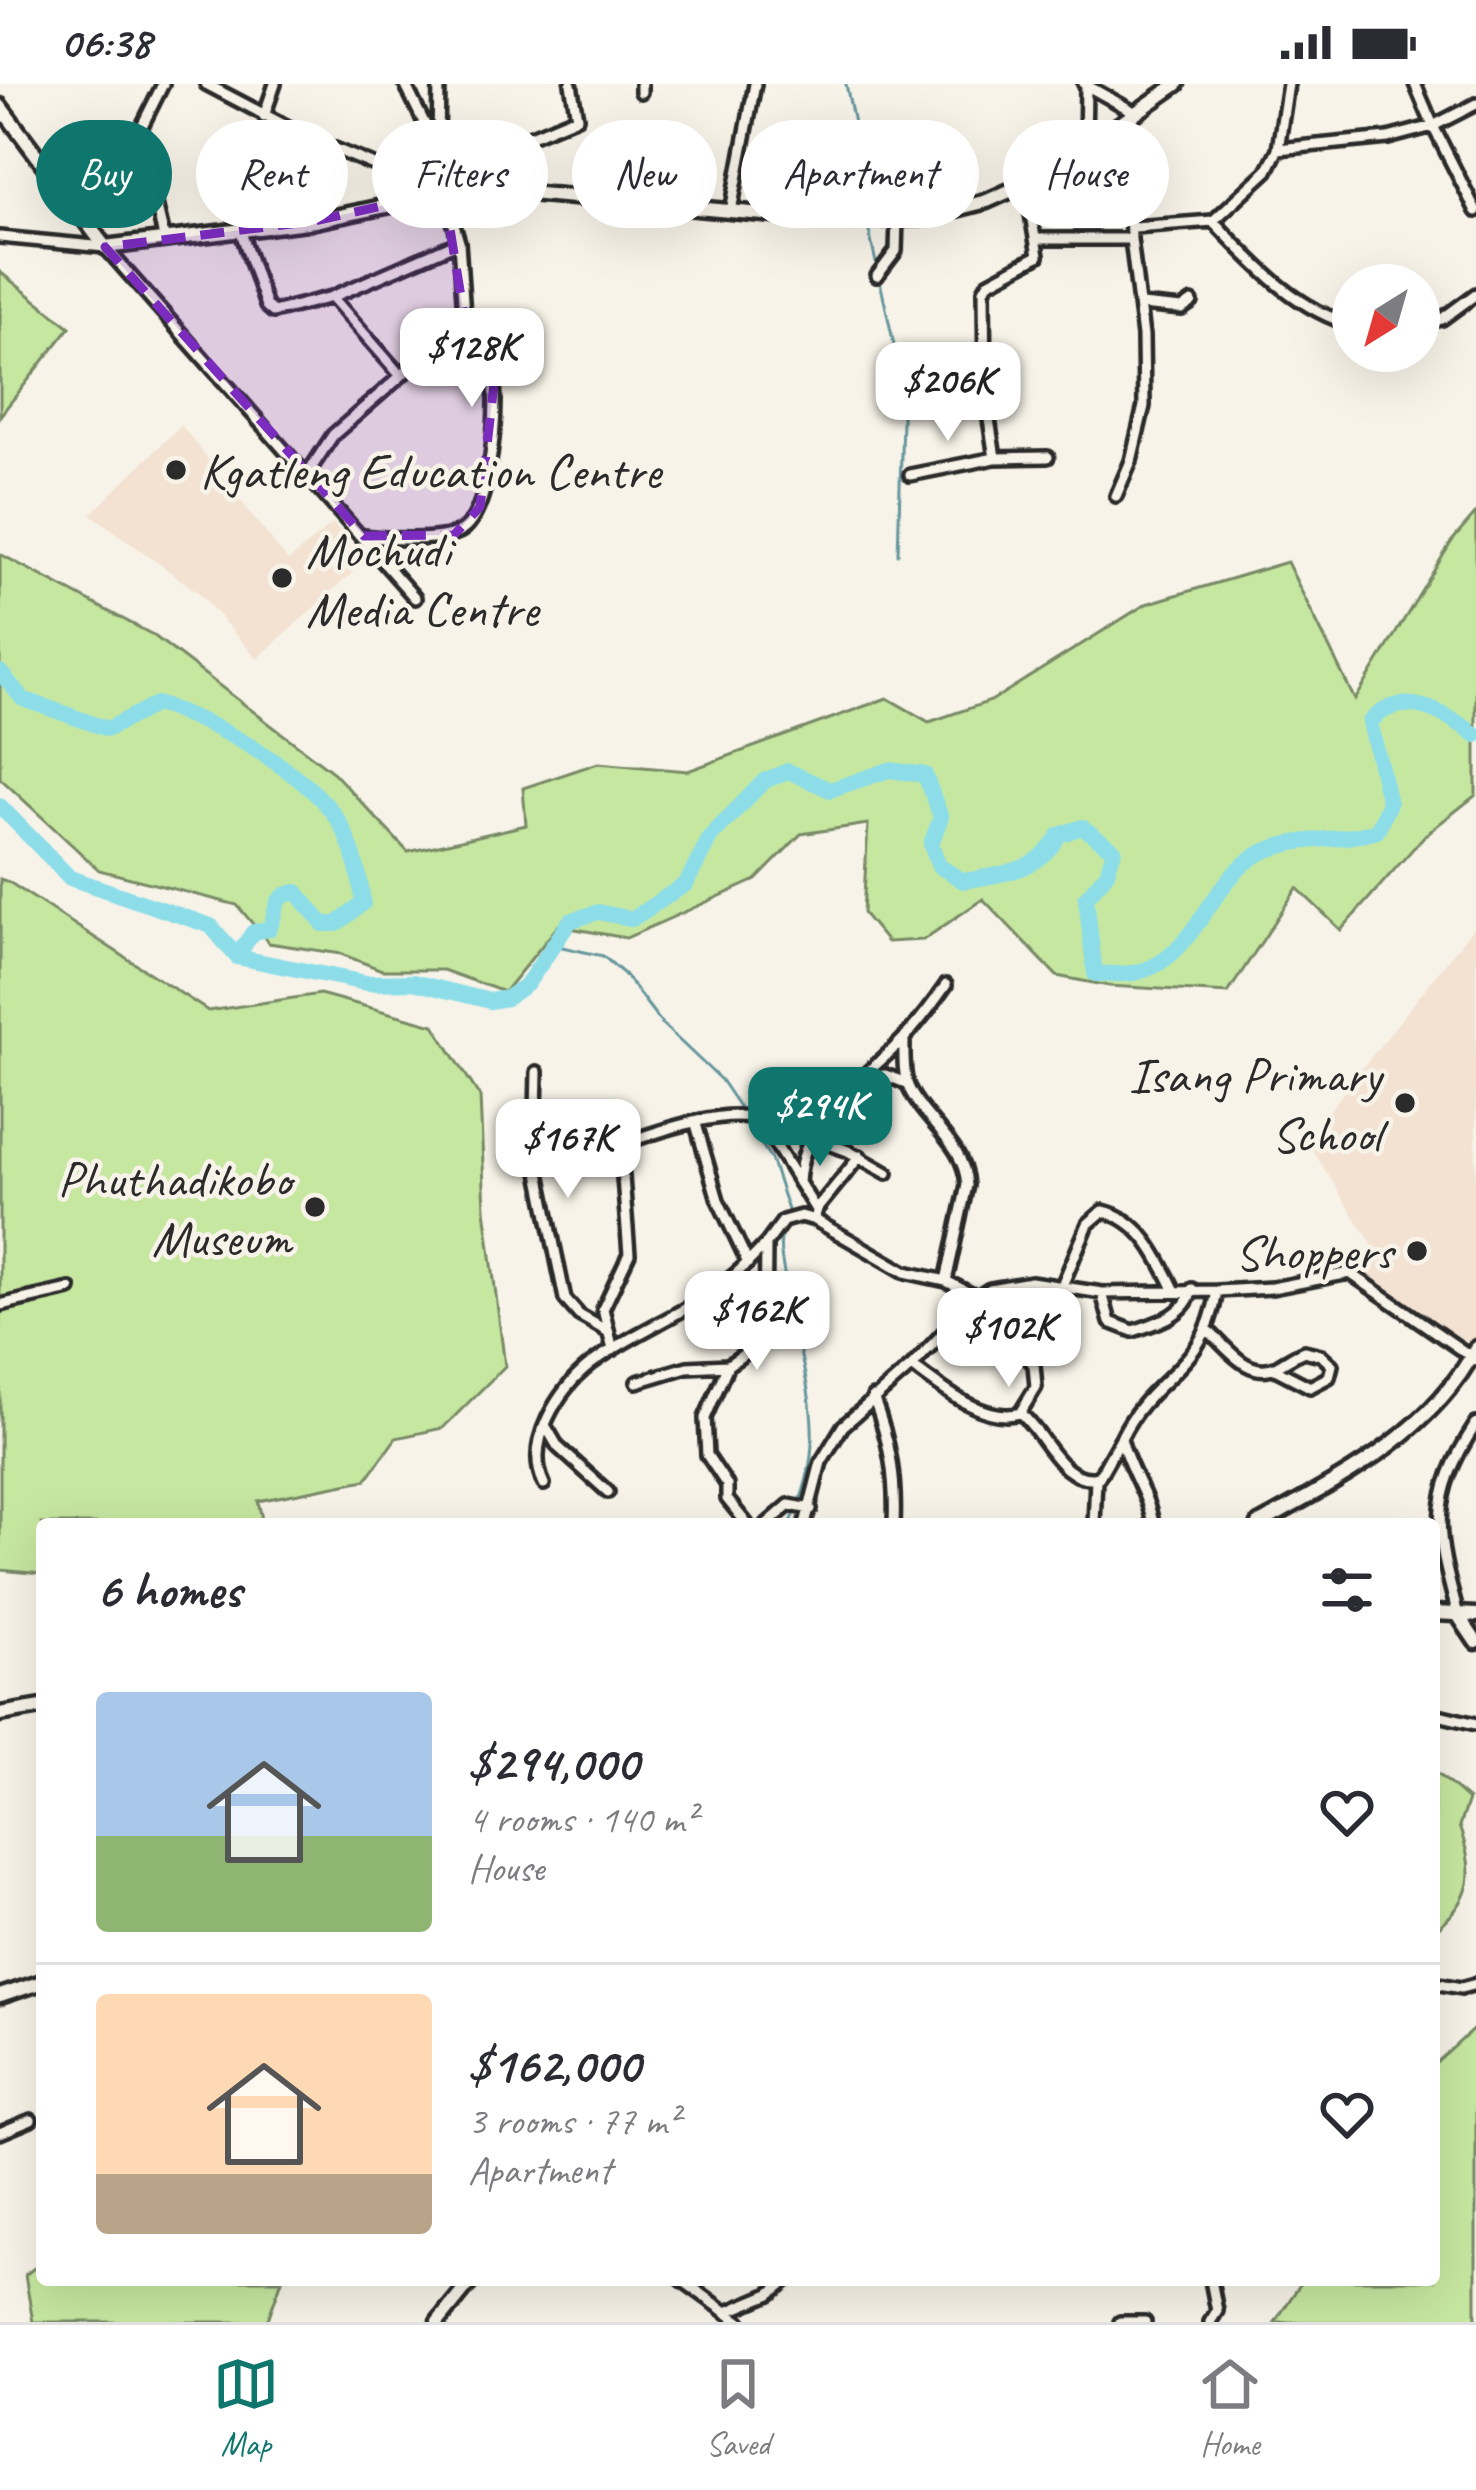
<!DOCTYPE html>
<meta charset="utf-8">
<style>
body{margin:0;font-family:Caveat,sans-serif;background:#f2f2f3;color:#2b2b33;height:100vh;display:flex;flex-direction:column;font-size:45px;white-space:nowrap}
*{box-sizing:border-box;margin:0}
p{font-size:39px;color:#7c7c81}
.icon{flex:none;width:66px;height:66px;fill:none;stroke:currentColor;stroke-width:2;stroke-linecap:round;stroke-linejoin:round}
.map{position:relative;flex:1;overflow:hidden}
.sheet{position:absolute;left:36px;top:1434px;width:1404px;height:768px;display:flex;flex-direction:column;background:#fff;border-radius:12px;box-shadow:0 12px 48px #0002}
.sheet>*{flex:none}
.banner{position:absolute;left:36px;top:36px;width:1404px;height:108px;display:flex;gap:24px}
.needle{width:78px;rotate:217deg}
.controls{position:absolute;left:1332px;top:180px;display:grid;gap:24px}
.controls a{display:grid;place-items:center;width:108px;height:108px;border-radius:50%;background:#fff;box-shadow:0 12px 48px #0002;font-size:60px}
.price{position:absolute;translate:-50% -102px;padding:0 27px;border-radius:24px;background:#fff;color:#222;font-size:39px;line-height:78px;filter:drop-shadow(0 3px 6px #0008)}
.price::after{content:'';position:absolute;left:50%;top:72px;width:36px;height:27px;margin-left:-18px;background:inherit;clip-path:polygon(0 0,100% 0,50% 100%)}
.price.selected{background:#0f766e;color:#fff}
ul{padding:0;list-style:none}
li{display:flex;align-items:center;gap:36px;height:300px;padding:0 60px}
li+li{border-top:3px solid #e1e1e2}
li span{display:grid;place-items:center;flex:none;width:336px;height:240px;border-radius:12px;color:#555}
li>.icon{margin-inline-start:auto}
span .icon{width:144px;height:144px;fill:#fffc;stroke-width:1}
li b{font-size:51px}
h2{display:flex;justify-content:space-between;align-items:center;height:144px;padding:0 60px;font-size:51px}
.chip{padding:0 42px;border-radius:54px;background:#fff;box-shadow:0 12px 48px #0002;font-size:42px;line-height:108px}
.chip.selected{background:#0f766e;color:#fff}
.status{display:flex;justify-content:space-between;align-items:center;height:84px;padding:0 60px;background:#fff;direction:ltr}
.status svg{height:33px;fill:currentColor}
.menu{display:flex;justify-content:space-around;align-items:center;height:168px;border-top:3px solid #e1e1e2;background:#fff;font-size:33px;color:#7c7c81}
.menu a{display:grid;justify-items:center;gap:6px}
.menu .selected{color:#0f766e}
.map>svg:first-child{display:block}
</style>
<div class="status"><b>06:38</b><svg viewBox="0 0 49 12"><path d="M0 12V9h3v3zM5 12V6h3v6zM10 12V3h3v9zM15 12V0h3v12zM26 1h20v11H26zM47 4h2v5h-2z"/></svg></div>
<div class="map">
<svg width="1476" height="2238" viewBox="0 0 1476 2238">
<rect width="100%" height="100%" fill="#f7f3e8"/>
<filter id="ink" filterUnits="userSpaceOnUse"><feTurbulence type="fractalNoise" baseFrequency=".00833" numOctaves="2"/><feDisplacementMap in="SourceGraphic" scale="24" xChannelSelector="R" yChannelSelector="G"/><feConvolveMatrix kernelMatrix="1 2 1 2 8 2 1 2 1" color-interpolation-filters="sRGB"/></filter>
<g filter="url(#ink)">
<path fill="#f3e2d1" d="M181 341 288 477 333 439 363 479 257 575 199 509 91 430Z
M1476 840V1276L1360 1187 1372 1160 1306 1056Z"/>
<path fill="#c6e7a0" stroke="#788966" stroke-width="3" d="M0 188 70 243 0 332Z
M1476 429V711L1425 751 1341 846 1297 804 1228 909 1109 902 1057 892 983 815 923 856 887 858 863 829 868 740 801 750 756 796 626 854 558 842 504 908 443 886H382L341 870 269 859 237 821 99 786 0 694V470L153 551 334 689 408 768 526 741 523 704 598 679 688 687 887 614 929 638 991 617 1146 520 1287 478 1355 616 1452 457Z
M0 795 9 798 208 927 320 910 434 941 480 1013 485 1125 505 1282 443 1344 396 1354 366 1396 258 1417 263 1440H42V1490L0 1486Z
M1434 1686 1468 1716 1459 1742C1476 1789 1474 1815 1434 1847Z
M1476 1943V2238H1275L1303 2196H1434V1981Z
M42 2178V2196H282L268 2235 260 2238H33L25 2191Z"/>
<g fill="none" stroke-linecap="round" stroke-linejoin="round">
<path stroke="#66969d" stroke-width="3" d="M846 0 871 123
M869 147 903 302 898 470
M553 861 603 872 624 890 663 941 721 996 742 1027
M746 1036 771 1075 789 1129
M783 1144C777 1162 783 1181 786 1200 800 1291 835 1350 790 1440"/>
<path stroke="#8ddde9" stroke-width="16" d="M0 588 23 615 108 645 156 620C212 636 318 692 344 747 354 768 361 796 363 819L337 840H323L297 808C271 811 279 827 269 845L253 848 237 873 366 899 413 898 490 917 507 914 527 900 570 837 598 828 632 835 686 800 711 752 764 697 788 687 830 706 889 686 925 691 941 733 931 760 939 782 963 797C1002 790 1039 788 1059 751L1082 743 1114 766 1107 789 1086 814 1095 890C1107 889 1121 891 1133 889 1195 879 1207 798 1259 770 1293 752 1340 758 1377 747L1389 719 1370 638C1402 603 1444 628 1476 651
M0 722 70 794 211 842 237 873"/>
<defs>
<path id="minor" d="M163 0 139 48 165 157
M206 0 311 55 381 84 413 113
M1084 0 1136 29
M1288 0 1278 65 1388 54 1433 42 1476 127
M1415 0 1433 42 1476 20
M641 8V0
M264 32 275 0
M438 58 439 0
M1085 67 1086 1
M1026 100 1038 172 988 199 984 206 985 309 995 374 1048 373
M502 105 519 57 577 33 571 0
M731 127 755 0
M1213 137C1253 178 1295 226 1353 241
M1134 143 1213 137 1267 87 1278 65
M241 148 266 222 273 228 332 213 459 158
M0 153 105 163 415 514
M1037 155H1131
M877 192 896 167 897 136
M332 213 401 292
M1141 221 1182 225 1192 218
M1419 240 1442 235 1476 210
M908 308 985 309
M308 389 333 351 401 292 464 231 459 158 444 108 439 69 405 0
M910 391 995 374
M1116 412 1131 377 1144 322 1143 252 1131 155 1128 35
M364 452C386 455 439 458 459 448 489 434 495 346 495 315L494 300 464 231
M904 954C904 970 903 989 908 1002 924 1039 964 1058 967 1101L946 1197
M537 988 535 1069 565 1215 579 1231 607 1247
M860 994 885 991 906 999
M696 1040 718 1116 748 1179
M813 1054 848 1067 887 1089
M799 1099C802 1036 852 1004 892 966 913 947 930 924 946 901
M816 1126 860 1072
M1061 1204 1088 1140 1103 1127C1141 1136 1158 1172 1174 1205
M1102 1209 1110 1238 1133 1247C1156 1239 1186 1232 1192 1205
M0 1221 70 1205
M1208 1246C1227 1264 1249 1296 1277 1282 1286 1277 1294 1271 1304 1267L1321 1271 1332 1281 1329 1293 1310 1303 1273 1284
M613 1266 603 1225 629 1170 621 1068 625 1059C656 1048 732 1021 761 1037L816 1126 815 1136
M637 1298 687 1283 728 1281
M873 1313C890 1357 896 1393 894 1440
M1020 1329C1045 1349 1061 1402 1099 1393L1121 1354
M545 1341 558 1363 608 1408
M544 1400C524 1359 558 1306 591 1280 625 1254 667 1237 703 1214 727 1200 747 1180 766 1160
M747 1440 727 1415V1401L707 1371 705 1334 728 1281 765 1256 766 1160 783 1137 801 1132 815 1136 905 1188 946 1197 977 1213 1034 1281 1036 1303 1020 1329C984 1340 939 1302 912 1282
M767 1440 789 1421 811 1425
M805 1440 821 1378 843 1342 912 1282 977 1213 990 1205 1031 1198 1102 1209 1217 1207 1272 1204 1350 1189 1476 1276
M1094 1440 1096 1395
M1153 1440C1148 1409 1128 1385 1121 1354 1152 1289 1204 1289 1217 1207
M1458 1531C1436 1449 1427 1415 1476 1340
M1434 1630 1476 1640
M1434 1899 1461 1904 1476 1900
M0 2049 31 2036
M682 2196 740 2238
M727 2228 770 2210 787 2196
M1120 2238H1145
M1210 2238 1217 2227 1211 2196"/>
<path id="tertiary" d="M0 22 105 163 315 137 472 104 841 137 921 134 987 117 1052 88 1177 0
M1259 1440C1340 1395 1431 1350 1476 1264
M1434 1529 1476 1531
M1458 1531 1476 1558
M0 1630 42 1623
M0 1912 42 1898
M438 2238 472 2196"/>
</defs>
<use href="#minor" stroke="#2b2b2b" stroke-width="18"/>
<use href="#tertiary" stroke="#2b2b2b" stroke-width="21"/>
<use href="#minor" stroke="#f7f3e8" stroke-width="9"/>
<use href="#tertiary" stroke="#f7f3e8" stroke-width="12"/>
</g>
</g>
<path fill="#7b2cbf" fill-opacity="0.2" stroke="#7b2cbf" stroke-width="9" stroke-dasharray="24 15" stroke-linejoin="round" d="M444 108 464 231 494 300 480 423 454 451 364 452 105 163 315 137Z"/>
<g fill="#2b2b2b" stroke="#f7f3e8" stroke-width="4.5">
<circle cx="176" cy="386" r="12"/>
<circle cx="282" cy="494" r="12"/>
<circle cx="1405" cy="1019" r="12"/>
<circle cx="315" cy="1123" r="12"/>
<circle cx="1417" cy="1167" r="12"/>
</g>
<g text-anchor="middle" stroke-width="9" stroke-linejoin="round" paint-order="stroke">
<g font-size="51" fill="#2b2b2b" stroke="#f7f3e8" text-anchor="end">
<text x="200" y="404" text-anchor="start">Kgatleng Education Centre</text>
<text x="306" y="483" text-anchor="start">Mochudi<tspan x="306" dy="59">Media Centre</tspan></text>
<text x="1381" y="1008">Isang Primary<tspan x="1381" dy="59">School</tspan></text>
<text x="291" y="1112">Phuthadikobo<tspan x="291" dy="59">Museum</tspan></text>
<text x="1393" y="1185">Shoppers</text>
</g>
</g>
</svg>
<div class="controls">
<a><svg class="needle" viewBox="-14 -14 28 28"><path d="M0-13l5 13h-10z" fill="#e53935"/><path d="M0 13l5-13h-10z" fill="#7c7c81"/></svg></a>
</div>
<b class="price" style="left:472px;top:326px">$128K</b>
<b class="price" style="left:948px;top:360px">$206K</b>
<b class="price selected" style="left:820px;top:1085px">$294K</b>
<b class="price" style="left:568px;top:1117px">$167K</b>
<b class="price" style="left:757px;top:1289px">$162K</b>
<b class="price" style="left:1009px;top:1306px">$102K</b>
<div class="banner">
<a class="chip selected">Buy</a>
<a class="chip">Rent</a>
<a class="chip">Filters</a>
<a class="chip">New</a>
<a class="chip">Apartment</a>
<a class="chip">House</a>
</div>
<section class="sheet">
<h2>6 homes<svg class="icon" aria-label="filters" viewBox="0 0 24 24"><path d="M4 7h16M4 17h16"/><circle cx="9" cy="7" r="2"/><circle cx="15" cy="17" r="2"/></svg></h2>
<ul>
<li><span style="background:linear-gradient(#a9c7e8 60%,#8fb573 0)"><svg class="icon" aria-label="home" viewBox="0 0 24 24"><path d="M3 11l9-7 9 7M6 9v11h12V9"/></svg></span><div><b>$294,000</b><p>4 rooms · 140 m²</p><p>House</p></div><svg class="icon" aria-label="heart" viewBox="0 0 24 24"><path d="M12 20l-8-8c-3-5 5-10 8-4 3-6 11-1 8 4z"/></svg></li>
<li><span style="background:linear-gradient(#ffd9b3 75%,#b9a48a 0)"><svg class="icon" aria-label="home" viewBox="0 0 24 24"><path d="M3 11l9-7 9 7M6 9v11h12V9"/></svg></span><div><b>$162,000</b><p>3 rooms · 77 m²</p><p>Apartment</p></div><svg class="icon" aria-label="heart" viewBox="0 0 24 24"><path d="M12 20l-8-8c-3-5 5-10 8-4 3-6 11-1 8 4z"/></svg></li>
</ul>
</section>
</div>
<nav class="menu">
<a class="selected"><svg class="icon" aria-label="map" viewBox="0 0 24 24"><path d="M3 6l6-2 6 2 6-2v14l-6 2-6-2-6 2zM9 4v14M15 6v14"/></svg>Map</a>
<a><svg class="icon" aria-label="saved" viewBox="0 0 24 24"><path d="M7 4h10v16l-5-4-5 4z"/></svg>Saved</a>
<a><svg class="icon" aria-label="home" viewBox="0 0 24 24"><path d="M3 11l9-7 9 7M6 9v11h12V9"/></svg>Home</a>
</nav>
